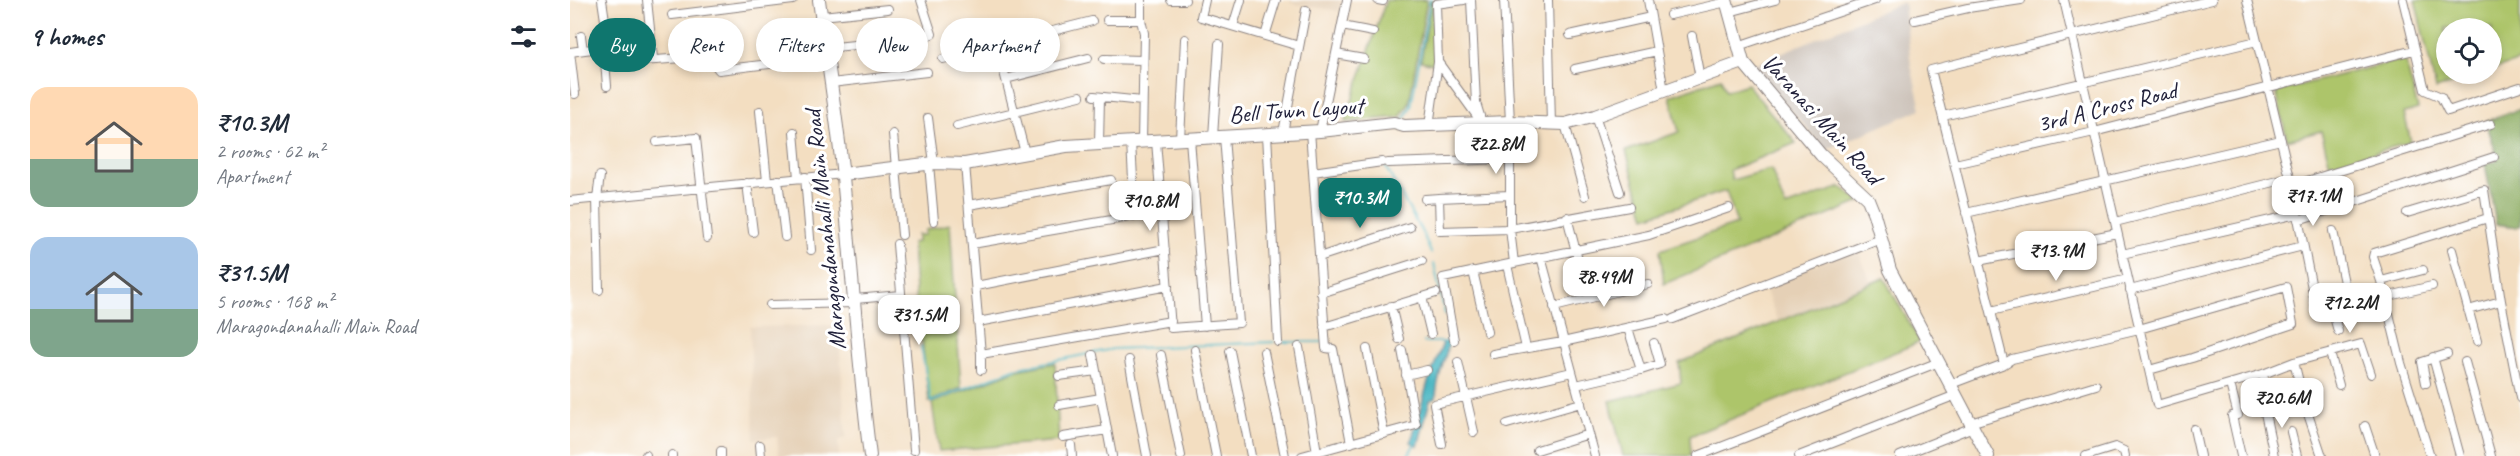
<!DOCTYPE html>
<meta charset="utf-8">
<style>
body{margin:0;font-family:Caveat,sans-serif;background:#f6f6f7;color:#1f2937;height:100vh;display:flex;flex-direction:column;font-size:22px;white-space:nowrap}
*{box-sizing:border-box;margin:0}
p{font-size:20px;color:#747a83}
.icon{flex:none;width:33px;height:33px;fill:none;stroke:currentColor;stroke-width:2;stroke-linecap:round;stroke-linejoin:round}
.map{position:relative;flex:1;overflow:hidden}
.side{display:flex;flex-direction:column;background:#fff;width:570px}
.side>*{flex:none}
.hud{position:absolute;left:18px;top:18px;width:570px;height:54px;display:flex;gap:12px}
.buttons{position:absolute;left:1866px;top:18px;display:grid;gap:12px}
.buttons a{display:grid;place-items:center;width:66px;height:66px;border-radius:50%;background:#fff;box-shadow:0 3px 9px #0003;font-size:30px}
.price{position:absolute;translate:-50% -51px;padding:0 14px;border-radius:12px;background:#fff;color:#222;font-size:20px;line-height:39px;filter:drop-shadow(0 2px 3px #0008)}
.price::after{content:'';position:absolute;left:50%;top:36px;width:18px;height:14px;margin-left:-9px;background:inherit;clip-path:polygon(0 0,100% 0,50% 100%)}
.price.current{background:#0f766e;color:#fff}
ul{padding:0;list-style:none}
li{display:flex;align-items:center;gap:18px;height:150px;padding:0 30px}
li span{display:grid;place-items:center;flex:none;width:168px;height:120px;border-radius:18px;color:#555}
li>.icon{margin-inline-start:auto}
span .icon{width:72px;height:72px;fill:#fffc;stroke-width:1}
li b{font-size:26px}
h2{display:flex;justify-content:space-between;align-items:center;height:72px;padding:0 30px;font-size:26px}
.pill{padding:0 21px;border-radius:27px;background:#fff;box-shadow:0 3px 9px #0003;font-size:21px;line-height:54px}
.pill.current{background:#0f766e;color:#fff}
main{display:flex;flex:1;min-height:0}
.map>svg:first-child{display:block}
</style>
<main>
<section class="side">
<h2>9 homes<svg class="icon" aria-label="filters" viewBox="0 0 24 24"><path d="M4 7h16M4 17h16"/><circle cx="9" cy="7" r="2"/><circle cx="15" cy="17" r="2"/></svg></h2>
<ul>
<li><span style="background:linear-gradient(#ffd9b3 60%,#7fa58c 0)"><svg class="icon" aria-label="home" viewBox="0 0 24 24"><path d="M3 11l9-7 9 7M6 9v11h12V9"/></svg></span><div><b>₹10.3M</b><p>2 rooms · 62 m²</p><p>Apartment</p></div></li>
<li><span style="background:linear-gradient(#a9c7e8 60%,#7fa58c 0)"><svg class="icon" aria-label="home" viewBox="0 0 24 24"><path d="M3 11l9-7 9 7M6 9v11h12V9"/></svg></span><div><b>₹31.5M</b><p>5 rooms · 168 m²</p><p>Maragondanahalli Main Road</p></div></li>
</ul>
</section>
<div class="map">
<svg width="1950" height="456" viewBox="0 0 1950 456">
<rect width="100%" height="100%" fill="#fff"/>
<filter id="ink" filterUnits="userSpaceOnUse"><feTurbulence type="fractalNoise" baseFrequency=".0167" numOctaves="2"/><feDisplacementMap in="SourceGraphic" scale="12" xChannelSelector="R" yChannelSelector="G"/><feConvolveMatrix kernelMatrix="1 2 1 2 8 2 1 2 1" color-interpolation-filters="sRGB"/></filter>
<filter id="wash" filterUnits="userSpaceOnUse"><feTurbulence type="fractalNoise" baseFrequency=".008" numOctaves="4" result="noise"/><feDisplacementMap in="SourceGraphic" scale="24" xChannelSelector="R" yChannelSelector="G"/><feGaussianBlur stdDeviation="1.35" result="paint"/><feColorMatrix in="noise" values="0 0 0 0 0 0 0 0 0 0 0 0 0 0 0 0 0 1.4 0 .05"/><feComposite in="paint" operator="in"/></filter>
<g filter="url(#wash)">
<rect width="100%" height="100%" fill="#f3dec1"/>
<path fill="#e5d0b6" d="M721 0H771L769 11 720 3Z
M1287 248 1301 283 1208 321 1194 286Z
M268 325 276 438 268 440 269 456H209L207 437 184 439 180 327Z"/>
<path fill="#ccc2b9" d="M1334 2 1341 66 1351 109 1256 150 1182 65Z"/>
<path fill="#adc56b" stroke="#687453" stroke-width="1.5" d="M816 0H857L839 104 830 117 775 122Z
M1845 0H1950V61L1922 70V28H1876V74H1912L1866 89Z
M861 1H863L865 64 851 61Z
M1835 59 1848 109 1834 113 1841 142 1760 165 1751 131 1717 140 1706 91Z
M1151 78 1156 91 1177 84 1226 143 1160 170 1162 180 1201 169 1215 207 1271 187 1290 202 1094 284 1090 250 1167 224 1156 191 1075 217 1056 151 1109 132 1100 96Z
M928 129 929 152 912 153 911 130Z
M380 224 391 388 359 402 352 341 348 338 342 243 347 242V235H355V230Z
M1314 278 1350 342 1120 436 1121 456H1053L1040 401 1111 383 1109 363Z
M485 363 489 441 369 451 362 403 447 370Z"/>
<path fill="#8aaa5f" stroke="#56664d" stroke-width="1.5" d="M1950 109V225L1947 227 1926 224 1915 164 1928 160 1916 121Z"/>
<path fill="#47b5c1" stroke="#346c7e" stroke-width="1.5" d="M879 342C875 361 866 380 866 398L860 400 848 446 841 442 858 382 873 343Z"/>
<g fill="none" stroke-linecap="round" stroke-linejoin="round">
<path stroke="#47b5c1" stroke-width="2" d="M832 122 841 106 860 0
M815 166 854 236 861 253
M864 264 875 314
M878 328V340
M710 342H752
M854 342H878
M351 346 361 402 444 369 543 349 704 342
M838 456 845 443"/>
</g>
</g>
<g filter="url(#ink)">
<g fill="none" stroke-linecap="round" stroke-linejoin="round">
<defs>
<path id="street" d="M32 0 39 47
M77 0 83 58 86 60 113 58
M571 0V20L574 33 572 142
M601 0H615
M635 0 631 17 729 46
M808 0 813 1
M894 0 866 4 868 62 912 123
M901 0 906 103 910 116
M934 0 940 122V229L944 263 1079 235 1159 208
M978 0 981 125
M1078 0 1094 91
M1494 0 1587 405 1693 374 1724 362 1730 386
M1677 0 1720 178 1747 313 1862 286
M1833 0 1855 90 1871 97 1878 111 1950 87
M1159 12 1205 0
M102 15 223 0
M1100 15 1157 2
M252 16 318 9
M537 20H571
M1345 20 1398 8 1451 0
M663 26 671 0
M772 26 803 32
M1000 35 1081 17
M11 36 13 50
M695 36 706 0
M1122 36 1130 78
M427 45 455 153
M1168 46 1305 0
M34 48 37 86
M256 48 351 38 362 34 351 0
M0 52C21 49 44 45 65 49L68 61 86 60
M0 52 5 94
M135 52 149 70 257 57
M766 54 794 59
M373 59 522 21
M534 59 573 60
M1005 69 1087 51
M436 79 518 58
M261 83 357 72
M524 96 572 101
M190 111 197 181
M1025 116 1050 192
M1373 116 1687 41
M358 118 364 163
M995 124 1015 196
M387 126 510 96
M859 126 868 62
M740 131 756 348 763 349 781 443
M750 131 777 0
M224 132 228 178
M713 133 736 10
M323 134 332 235
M697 134 708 342
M643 137 649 44
M610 139 615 39
M620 139 635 326
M586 141 601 328 669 323 654 137
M87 142 126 138 137 238
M529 144 530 97
M818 163 939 159
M359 164 364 221
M395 164 411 354 601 321
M1385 164 1524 132 1844 50
M743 172 812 162
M235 177 241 250
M208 180 215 237
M177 183 183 232
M1721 186 1921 124
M940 195 869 198 870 231 940 229 1059 207
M855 199 869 198
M0 201 273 174
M399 205 541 180
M746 206 807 197
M1396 213 1711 140
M1837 213 1914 190 1931 301 1950 398
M997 217 1012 275
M1728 220 1924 157
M1545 222 1720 178
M1763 231 1779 306
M327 244 344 450
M402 244 565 216 561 142
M1882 250 1907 341
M1552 254 1727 214
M749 257 840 227
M971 257 1025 456
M1408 261 1547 233
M937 265 956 348
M1853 270 1811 281 1831 363 1860 456
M903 271 917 332
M1811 281 1803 257 1804 253 1918 218
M406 286 595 249
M29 290 27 198 30 176
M1560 290 1733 246
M751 293 852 261
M852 297 861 334
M285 299 331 295
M200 305 285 303
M821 306 829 339
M984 307 1078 284
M1762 310 1768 331
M1898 310 1931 301
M1421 311 1558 279
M1103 319 1311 239
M408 322 598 286
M754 327 866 293
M1058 328 1071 370 1090 364 1084 343
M884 340 873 278 944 263
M729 347 747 452
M797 349 814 434
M625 350 646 456
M660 351 681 456
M694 352 715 456
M1760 353 1769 385
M411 354V370
M923 354 993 342 1096 319
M523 355 542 456
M591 355 611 456
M1863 357 1890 456
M559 360 577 456
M888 362 904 432
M1724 362 1791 344 1801 374
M1895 362 1921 456
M1434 364 1361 70 1642 0
M1693 374 1700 403
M836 375 857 370
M489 376 526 371
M1856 383 1852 362 1877 354
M1381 384 1434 364 1442 359 1569 329 1716 287 1723 324 1622 358 1579 370
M1660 384 1668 415
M1006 385 1071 370
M1732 396 1752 456
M489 405 531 398
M1694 408 1704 456
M1662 416 1671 456
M1400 423 1526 385
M937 424 1011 403
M1795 426 1805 456
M1624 429 1630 456
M1721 432 1727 456
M493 437 537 430
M872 444 864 404 1002 372
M190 445 191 456
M501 445 502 456
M967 450 1019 434
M151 451V456
M76 455V456
M102 455V456
M732 456 846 425 832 350
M1128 456 1369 362
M1229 456 1386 395
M1330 456 1403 427
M1516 456 1545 447 1554 451 1555 456"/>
<path id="secondary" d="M249 0C257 59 267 118 273 177 282 270 288 363 300 456
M1156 0 1173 62 1251 155 1298 199 1304 214 1320 270 1418 456
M273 174 364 163 395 164 496 146 750 131 824 123 834 126 940 122 995 124 1025 116 1173 62"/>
</defs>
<use href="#street" stroke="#8a807e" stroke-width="10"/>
<use href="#secondary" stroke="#8a807e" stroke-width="14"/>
<use href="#street" stroke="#fff" stroke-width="8"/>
<use href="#secondary" stroke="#fff" stroke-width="12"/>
</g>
</g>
<g text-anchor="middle" stroke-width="6" stroke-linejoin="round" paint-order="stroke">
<g font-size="24" fill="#22223b" stroke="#fff">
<text transform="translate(1537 107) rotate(-14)" y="8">3rd A Cross Road</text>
<text transform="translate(726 110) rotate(-4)" y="8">Bell Town Layout</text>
<text transform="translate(1252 119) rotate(48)" y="8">Varanasi Main Road</text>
<text transform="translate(255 230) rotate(-96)" y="8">Maragondanahalli Main Road</text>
</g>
</g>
</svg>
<div class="buttons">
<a><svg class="icon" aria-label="locate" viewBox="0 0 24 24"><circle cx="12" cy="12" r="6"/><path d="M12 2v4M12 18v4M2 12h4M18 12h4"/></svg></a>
</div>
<b class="price" style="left:926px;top:175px">₹22.8M</b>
<b class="price" style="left:1743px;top:227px">₹17.1M</b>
<b class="price current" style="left:790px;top:229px">₹10.3M</b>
<b class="price" style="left:580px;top:232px">₹10.8M</b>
<b class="price" style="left:1486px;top:282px">₹13.9M</b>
<b class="price" style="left:1034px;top:308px">₹8.49M</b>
<b class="price" style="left:1780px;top:334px">₹12.2M</b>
<b class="price" style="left:349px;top:346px">₹31.5M</b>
<b class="price" style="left:1712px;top:429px">₹20.6M</b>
<div class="hud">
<a class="pill current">Buy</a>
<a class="pill">Rent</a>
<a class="pill">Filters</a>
<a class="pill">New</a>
<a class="pill">Apartment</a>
</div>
</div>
</main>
